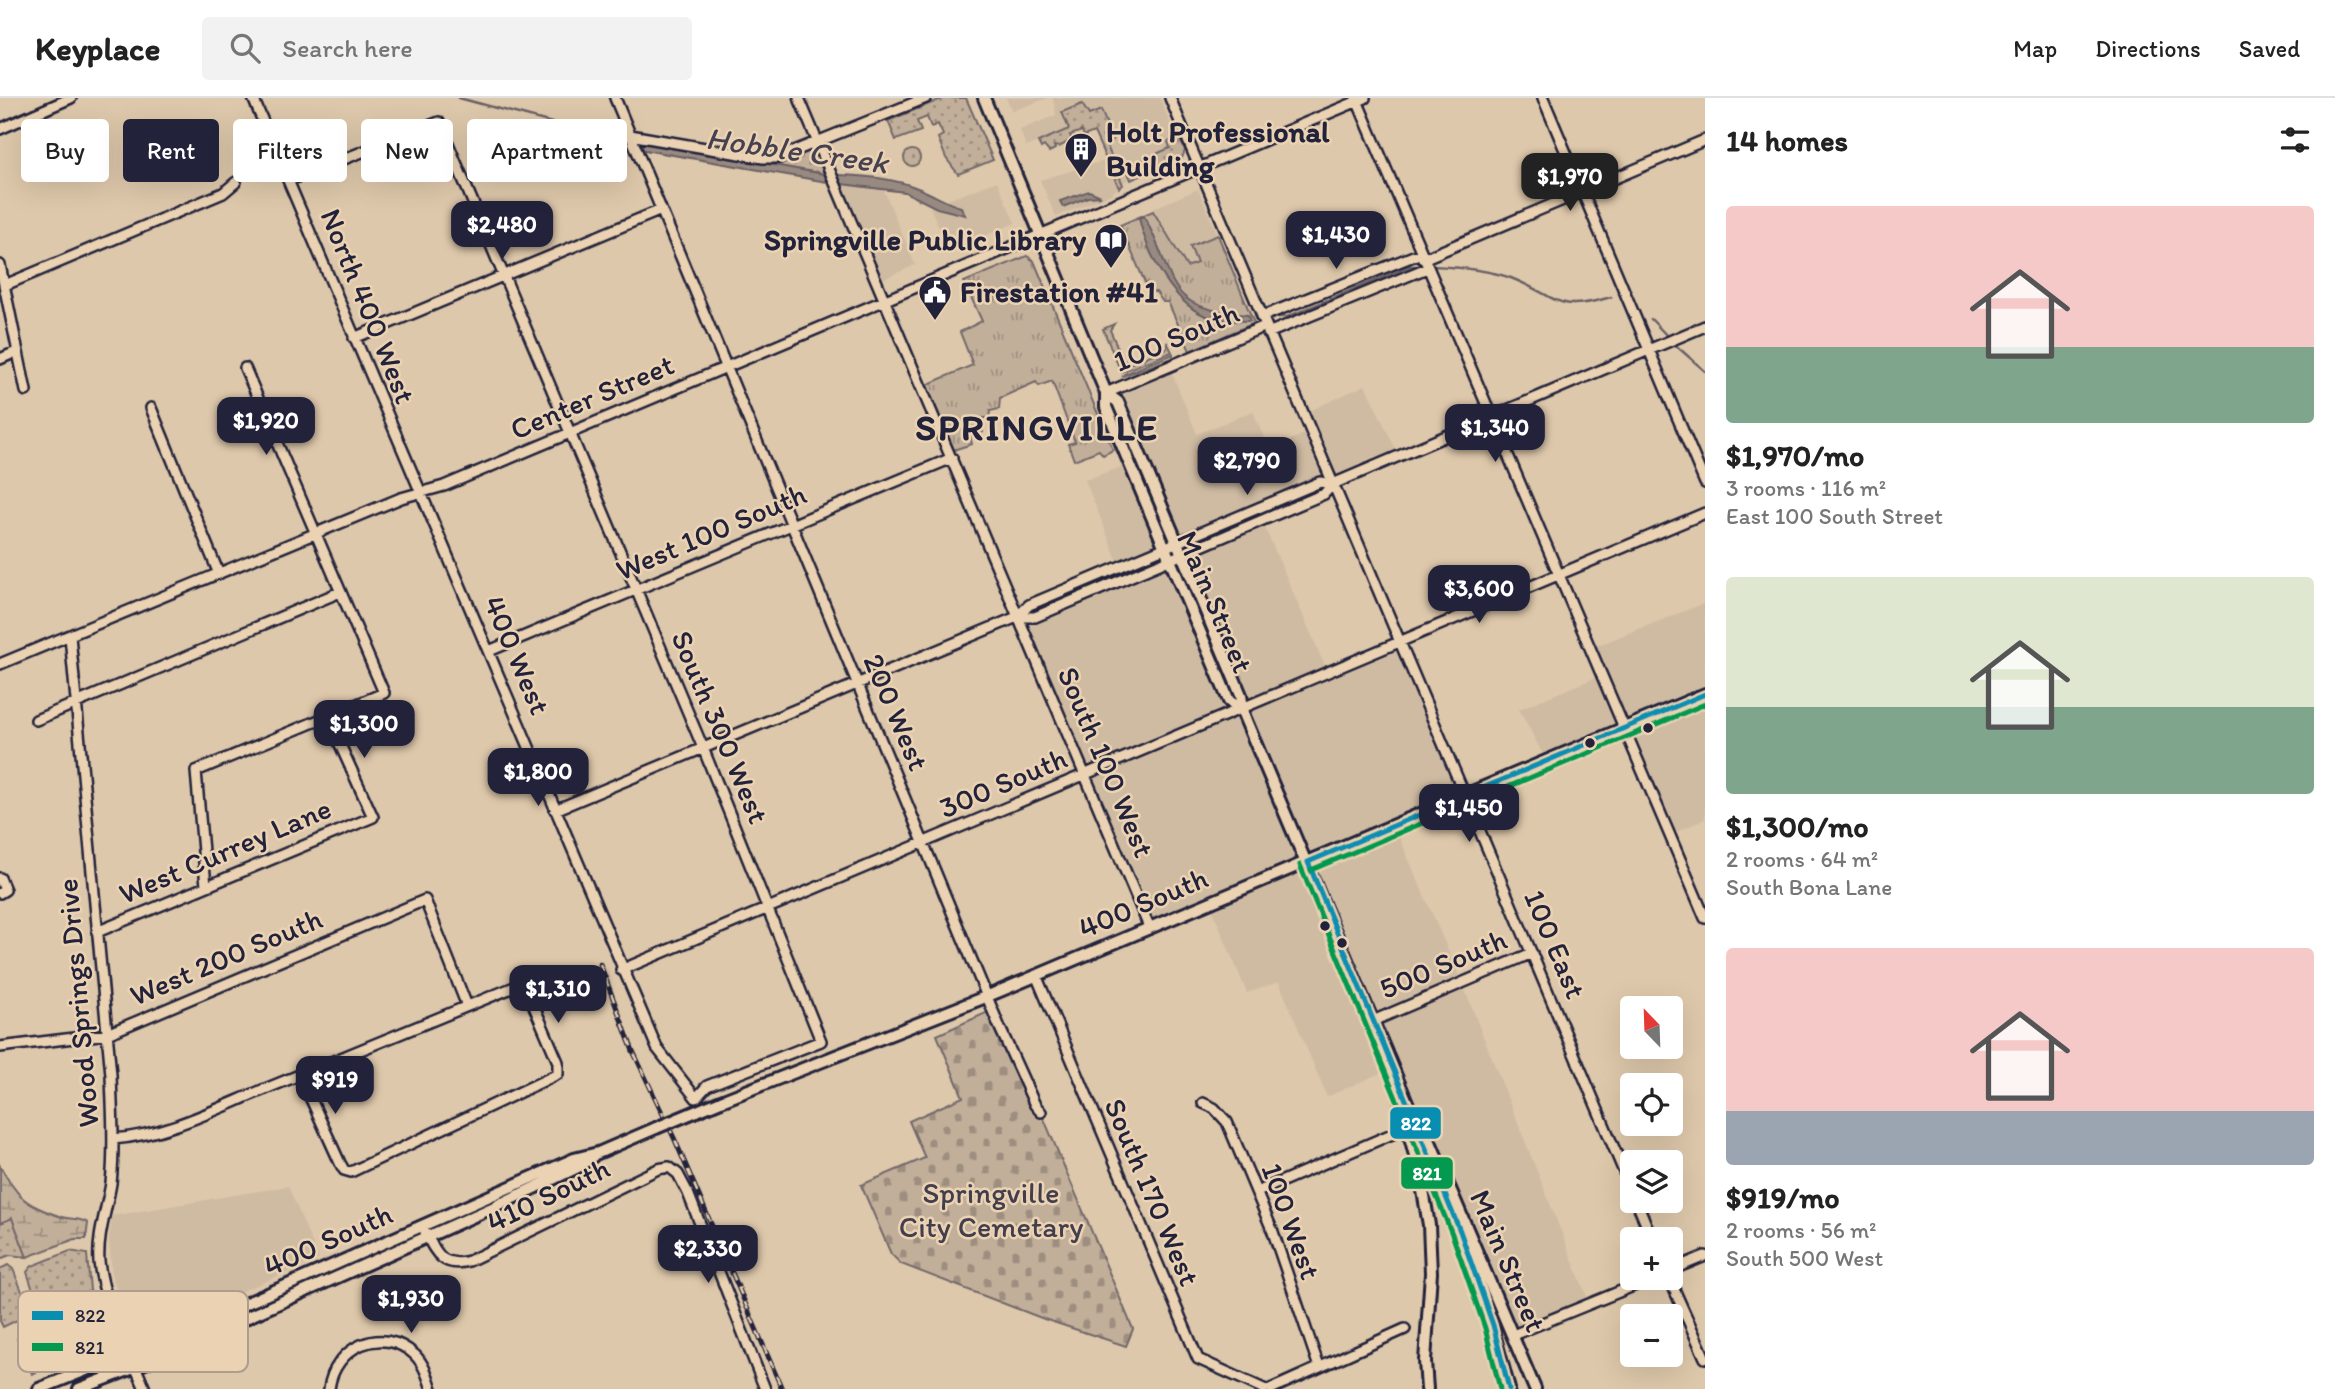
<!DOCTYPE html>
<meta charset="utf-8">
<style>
body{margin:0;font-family:Itim,sans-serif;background:#f2f2f2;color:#222;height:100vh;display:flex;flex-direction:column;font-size:26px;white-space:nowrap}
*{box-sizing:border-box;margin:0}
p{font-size:23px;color:#767676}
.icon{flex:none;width:38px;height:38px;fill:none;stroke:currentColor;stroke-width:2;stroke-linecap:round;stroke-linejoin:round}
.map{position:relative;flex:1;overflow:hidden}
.side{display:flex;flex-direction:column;background:#fff;width:630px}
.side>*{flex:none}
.banner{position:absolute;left:21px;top:21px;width:665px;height:63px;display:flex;gap:14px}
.needle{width:46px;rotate:337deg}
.fabs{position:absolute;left:1620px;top:898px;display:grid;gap:14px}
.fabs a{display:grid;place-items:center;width:63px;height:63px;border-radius:7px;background:#fff;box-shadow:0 7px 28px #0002;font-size:35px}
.price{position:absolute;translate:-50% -60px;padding:0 16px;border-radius:14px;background:#22223b;color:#fff;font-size:23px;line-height:46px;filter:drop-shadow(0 2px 4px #0008)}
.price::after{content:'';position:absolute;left:50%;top:42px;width:21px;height:16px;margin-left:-10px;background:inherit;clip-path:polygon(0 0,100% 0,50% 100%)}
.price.current{background:#222;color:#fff}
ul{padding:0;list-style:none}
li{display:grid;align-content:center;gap:14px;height:371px;padding:0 21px}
li span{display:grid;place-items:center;height:217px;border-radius:7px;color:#555}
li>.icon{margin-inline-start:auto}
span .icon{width:126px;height:126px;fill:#fffc;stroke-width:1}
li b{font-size:30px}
h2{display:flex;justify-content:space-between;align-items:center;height:84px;padding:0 21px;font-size:30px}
.pill{padding:0 24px;border-radius:7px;background:#fff;box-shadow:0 7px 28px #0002;font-size:24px;line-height:63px}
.pill.current{background:#22223b;color:#fff}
header{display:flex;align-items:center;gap:42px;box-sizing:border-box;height:98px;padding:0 35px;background:#fff;border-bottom:2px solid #e0e0e0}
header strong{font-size:33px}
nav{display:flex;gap:38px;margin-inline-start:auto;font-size:24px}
.search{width:490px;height:63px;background:#f2f2f2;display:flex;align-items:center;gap:18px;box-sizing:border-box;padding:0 24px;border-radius:7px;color:#767676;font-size:26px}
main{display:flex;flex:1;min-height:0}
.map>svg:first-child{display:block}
</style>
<header>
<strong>Keyplace</strong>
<div class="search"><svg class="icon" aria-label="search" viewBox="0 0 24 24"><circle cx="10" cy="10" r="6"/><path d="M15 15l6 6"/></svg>Search here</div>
<nav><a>Map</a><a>Directions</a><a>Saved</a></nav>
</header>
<main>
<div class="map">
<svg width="1705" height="1291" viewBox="0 0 1705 1291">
<defs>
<pattern id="grass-dots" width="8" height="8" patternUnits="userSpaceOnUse" patternTransform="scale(1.75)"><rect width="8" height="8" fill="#c2af9a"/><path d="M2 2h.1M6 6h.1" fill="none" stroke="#9d8e7f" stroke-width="1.8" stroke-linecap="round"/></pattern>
<pattern id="wetland-marsh" width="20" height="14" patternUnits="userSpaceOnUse" patternTransform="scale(1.75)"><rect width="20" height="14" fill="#c2af9a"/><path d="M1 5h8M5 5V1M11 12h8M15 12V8" fill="none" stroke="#9d8e7f"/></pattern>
<pattern id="cemetery-stones" width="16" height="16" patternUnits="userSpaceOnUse" patternTransform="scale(1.75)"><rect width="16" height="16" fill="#c2af9a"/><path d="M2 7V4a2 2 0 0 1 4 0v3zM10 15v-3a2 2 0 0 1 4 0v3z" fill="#9d8e7f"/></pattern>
<pattern id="park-tufts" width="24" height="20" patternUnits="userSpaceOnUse" patternTransform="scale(1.75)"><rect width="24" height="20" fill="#c2af9a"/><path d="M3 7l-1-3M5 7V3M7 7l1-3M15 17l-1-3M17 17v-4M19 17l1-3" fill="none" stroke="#9d8e7f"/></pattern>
</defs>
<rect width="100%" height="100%" fill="#dec8ab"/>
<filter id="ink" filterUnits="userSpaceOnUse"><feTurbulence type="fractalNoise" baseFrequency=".0143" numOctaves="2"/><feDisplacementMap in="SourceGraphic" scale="14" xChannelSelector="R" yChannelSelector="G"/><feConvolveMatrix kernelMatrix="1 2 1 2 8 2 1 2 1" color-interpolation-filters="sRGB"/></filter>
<g filter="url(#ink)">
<path fill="#cfbba2" d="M1006 0H1048L1012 13Z
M1053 0H1160L1182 55 1135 75 1111 96 1056 119 1040 82 1107 62 1092 21 1026 49 1020 32 1056 17Z
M997 83 1015 125 949 153 930 109Z
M842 86 883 90 915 167 883 181Z
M1198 91 1218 137 1191 148 1197 165 1187 169 1152 111Z
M1169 268 1197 336 1253 313 1269 352 1310 333 1303 316 1365 287 1399 358 1333 386 1324 396 1262 423 1328 575 1401 544 1464 697 1394 727 1462 885 1590 1206 1513 1237 1438 1056 1396 968 1327 999 1279 884 1247 895 1209 804 1149 829 1017 519 1120 469 1085 382 1130 366 1106 295Z
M1705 505V721L1670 737 1624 629 1546 662 1519 611 1602 577 1591 550Z
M288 1088 319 1161 134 1238 112 1179 109 1141 112 1118Z"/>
<path fill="url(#grass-dots)" stroke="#72686a" stroke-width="2" d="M944 0H966L993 62 958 76 946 60 938 40 943 37 938 26 931 29 927 19 917 23 921 33 896 42 888 23Z
M1082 6 1089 17 1101 12 1113 42 1107 48 1123 87 1119 90 1094 34 1084 38 1082 33 1070 37 1072 42 1059 49 1054 48 1055 51 1049 54 1044 48 1041 50 1038 44 1069 31 1062 14Z
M1179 39 1185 52 1182 60 1131 82 1126 69 1170 50 1168 44Z
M904 60a8 8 0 1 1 16 0a8 8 0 1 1-16 0Z
M809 53 818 59 824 76 777 68Z
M1114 226 1110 232 1123 262 1132 265 1167 250V244L1172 254 1121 274 1103 231Z
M1173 256V260L1123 278 1124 276Z
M12 1120 27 1159 10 1157 0 1161V1125Z
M70 1153 87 1156 90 1192 110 1243 32 1276 28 1264 44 1256 50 1244 27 1174 32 1168Z
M8 1167 13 1171 41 1241 35 1249 25 1253 23 1248 29 1245 28 1242 19 1245 17 1241 26 1236 19 1221 3 1229 0 1223V1171Z"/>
<path fill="url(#wetland-marsh)" stroke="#72686a" stroke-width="2" d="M0 1068C19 1101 25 1107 62 1119 72 1122 78 1119 88 1125L86 1141H75L27 1159 12 1120 0 1125Z"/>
<path fill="url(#cemetery-stones)" stroke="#72686a" stroke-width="2" d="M997 910 1133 1231 1126 1248 1044 1221 901 1166 891 1156 861 1087 925 1060 909 1023 963 999 937 937Z"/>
<path fill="url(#park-tufts)" stroke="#72686a" stroke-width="2" d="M1153 113 1187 169 1197 165 1190 148 1218 137 1254 225 1190 253 1168 204H1163L1156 194H1149L1120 127Z
M1027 158 1034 163 1113 352 1103 357 1099 352 1074 362 1068 346 1075 344 1052 283 1039 288 1036 284 1000 300 999 311 990 313 989 320H982L983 334 970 338 972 346 953 352 926 287 973 267 960 234 982 223 964 184Z"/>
<path fill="#998a81" stroke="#696065" stroke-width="2" d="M635 42 824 76 827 84 639 51Z
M838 77C866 78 894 80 920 91 935 97 946 105 961 109L965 117 937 110 905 94 842 86Z
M1089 93 1101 98 1088 99 1063 109 1060 103Z
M1144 118C1179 183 1161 211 1248 217L1250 223C1238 222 1223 224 1212 220 1174 210 1147 155 1139 120Z"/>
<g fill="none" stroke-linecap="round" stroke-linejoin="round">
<path stroke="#696065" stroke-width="2.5" d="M459 0 630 46
M1431 168C1457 169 1486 171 1511 180 1560 199 1554 216 1611 199
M1273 219H1287L1410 168H1421
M1651 221 1669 240
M1673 245 1705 273"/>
<defs>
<path id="minor" d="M253 0 657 950 696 1000 707 988 821 943 703 650 439 24 290 82
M615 0 1000 930 1035 1007 1041 1014
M799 0 1149 829
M1170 0 1633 1095
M1356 0 1705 820
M1543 0 1705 385
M0 31 71 0
M630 37 763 60H777L926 0
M1423 161 1705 42
M0 167 26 293
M5 187 223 95 236 84
M1261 219 1421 155
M1268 235 1427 170
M354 240 661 112
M0 261 16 254
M1106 295 1265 228
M151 310 219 476
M1017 519 1029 507 1320 384 1333 386
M70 538 111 977C112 1012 115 1049 111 1085 107 1111 97 1137 99 1164 104 1208 128 1250 145 1291
M489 553 952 360
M0 566 401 400 444 388 1365 0
M36 622 340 494
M555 712 1017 519H1035L1324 396 1333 386 1705 228
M0 780 5 792 0 795
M206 788 196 673 384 595 245 270
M97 834 373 719 327 618
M621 872 1705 415
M1036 877 1198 1261 1264 1291
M1373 923 1532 855
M0 949 107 936 425 802 467 908
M1203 1005 1214 1010 1227 1024 1273 1134 1319 1269
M113 1041C168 1037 220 1009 270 989 355 954 439 920 524 885L558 964V976L351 1074 344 1072 340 1065 300 977
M1257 1094 1413 1027
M1636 1102 1652 1141
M425 1134C436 1155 442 1170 469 1163L658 1071 669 1069 678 1076 688 1095 765 1291
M1671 1172 1705 1158
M1669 1180 1705 1260
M1513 1237 1653 1180
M329 1291C334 1249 382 1226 415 1257 424 1266 428 1279 432 1291
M1271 1291 1405 1231"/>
<path id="major" d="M984 0 1106 295V309L1229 603 1241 611
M1106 295 1118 304 1241 597 1244 618 1412 1016 1428 1039 1535 1291
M1399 998 1420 1076 1429 1127 1431 1175 1425 1263 1427 1291
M721 1003 988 898 1705 596
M1437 1076 1483 1195 1509 1291
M39 1291 197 1227 574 1061 598 1055 656 1030
M79 1291 136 1269 494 1109 578 1069 593 1058"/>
</defs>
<use href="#minor" stroke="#22223b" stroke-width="14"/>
<use href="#major" stroke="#22223b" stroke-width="16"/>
<use href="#minor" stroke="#ead2b2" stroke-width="9"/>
<use href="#major" stroke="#ead2b2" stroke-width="10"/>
<defs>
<path id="rail" d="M600 866 633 953 675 1042 782 1291"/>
</defs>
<use href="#rail" stroke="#22223b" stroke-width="5"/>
<use href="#rail" stroke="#ead2b2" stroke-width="2.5" stroke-dasharray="8" stroke-linecap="butt"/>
<defs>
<path id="major-bridge" d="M656 1030 721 1003"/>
</defs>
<use href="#major-bridge" stroke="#22223b" stroke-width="16" stroke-linecap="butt"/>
<use href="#major-bridge" stroke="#ead2b2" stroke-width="10"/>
<defs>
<path id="bus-1" d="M1308 764 1460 1133 1493 1227 1509 1291
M1308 764 1705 596"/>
<path id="bus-2" d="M1300 767 1452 1136 1485 1230 1500 1291
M1311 772 1705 606"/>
</defs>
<use href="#bus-1" stroke="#ead2b2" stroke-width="10"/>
<use href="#bus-2" stroke="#ead2b2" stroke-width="10"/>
<use href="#bus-1" stroke="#078eb1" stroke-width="5"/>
<use href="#bus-2" stroke="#03994f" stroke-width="5"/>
</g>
</g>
<defs>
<symbol id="building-pin" viewBox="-11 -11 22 30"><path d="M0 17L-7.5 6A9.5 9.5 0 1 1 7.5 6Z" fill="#22223b" stroke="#ead2b2"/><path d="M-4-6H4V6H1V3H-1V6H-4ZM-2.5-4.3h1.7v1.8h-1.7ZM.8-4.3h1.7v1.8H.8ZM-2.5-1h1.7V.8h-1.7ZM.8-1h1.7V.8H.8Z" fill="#fff"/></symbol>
<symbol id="library-pin" viewBox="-11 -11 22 30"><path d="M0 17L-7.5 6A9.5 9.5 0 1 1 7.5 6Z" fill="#22223b" stroke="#ead2b2"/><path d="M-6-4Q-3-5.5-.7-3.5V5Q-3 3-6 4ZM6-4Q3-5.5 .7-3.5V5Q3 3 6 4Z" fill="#fff"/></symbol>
<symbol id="civic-pin" viewBox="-11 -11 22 30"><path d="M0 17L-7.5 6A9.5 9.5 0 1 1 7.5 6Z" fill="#22223b" stroke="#ead2b2"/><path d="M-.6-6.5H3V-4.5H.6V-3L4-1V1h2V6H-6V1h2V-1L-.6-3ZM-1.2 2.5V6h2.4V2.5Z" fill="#fff"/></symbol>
</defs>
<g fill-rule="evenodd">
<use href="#building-pin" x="1062" y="32" width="38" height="52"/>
<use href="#library-pin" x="1092" y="123" width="38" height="52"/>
<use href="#civic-pin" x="916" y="175" width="38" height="52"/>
</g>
<g fill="#22223b" stroke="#ead2b2" stroke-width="2.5">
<circle cx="1648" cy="630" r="6"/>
<circle cx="1590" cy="645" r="6"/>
<circle cx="1325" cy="828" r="6"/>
<circle cx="1342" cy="845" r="6"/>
</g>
<g text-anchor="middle" stroke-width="5" stroke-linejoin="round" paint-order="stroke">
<g font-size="30" font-weight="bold" fill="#22223b" stroke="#ead2b2" text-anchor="start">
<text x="1106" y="44">Holt Professional<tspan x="1106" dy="34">Building</tspan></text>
<text x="1086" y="152" text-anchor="end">Springville Public Library</text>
<text x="960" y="204">Firestation #41</text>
</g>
<g font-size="30" fill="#22223b" stroke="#ead2b2">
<text transform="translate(368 208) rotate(68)" y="10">North 400 West</text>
<text transform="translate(1176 239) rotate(-23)" y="10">100 South</text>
<text transform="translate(592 299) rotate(-23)" y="10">Center Street</text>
<text transform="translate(711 434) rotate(-23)" y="10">West 100 South</text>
<text transform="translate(1215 504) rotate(67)" y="10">Main Street</text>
<text transform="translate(517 557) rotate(67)" y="10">400 West</text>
<text transform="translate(896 614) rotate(67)" y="10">200 West</text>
<text transform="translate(720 629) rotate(67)" y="10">South 300 West</text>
<text transform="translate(1106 664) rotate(67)" y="10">South 100 West</text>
<text transform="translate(1003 685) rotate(-23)" y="10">300 South</text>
<text transform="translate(225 753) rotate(-23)" y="10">West Currey Lane</text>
<text transform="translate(1143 805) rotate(-23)" y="10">400 South</text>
<text transform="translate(1555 846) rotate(67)" y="10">100 East</text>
<text transform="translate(226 859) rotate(-23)" y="10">West 200 South</text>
<text transform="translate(1443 866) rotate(-23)" y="10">500 South</text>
<text transform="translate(78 905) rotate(-95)" y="10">Wood Springs Drive</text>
<text transform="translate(1152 1094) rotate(67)" y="10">South 170 West</text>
<text transform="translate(548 1097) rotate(-26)" y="10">410 South</text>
<text transform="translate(1291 1123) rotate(70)" y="10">100 West</text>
<text transform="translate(328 1142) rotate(-24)" y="10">400 South</text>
<text transform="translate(1508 1163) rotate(67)" y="10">Main Street</text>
</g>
<g font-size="30" fill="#423e4e" stroke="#ead2b2">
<text x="991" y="1105">Springville<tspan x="991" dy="34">City Cemetary</tspan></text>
</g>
<g font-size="32" font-style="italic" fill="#464150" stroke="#ead2b2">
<text transform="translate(797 52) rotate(8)" y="11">Hobble Creek</text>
</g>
<g font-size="37" font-weight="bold" letter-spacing="2" fill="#22223b" stroke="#ead2b2">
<text x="1037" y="342">SPRINGVILLE</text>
</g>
</g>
<rect x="18" y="1193" width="230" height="81" rx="10" fill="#ead2b2" stroke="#ae9d8e" stroke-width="2"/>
<rect x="32" y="1213" width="31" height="9" fill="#078eb1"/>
<rect x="32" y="1245" width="31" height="8" fill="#03994f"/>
<g font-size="19" fill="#22223b">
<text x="75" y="1224">822</text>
<text x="75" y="1256">821</text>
</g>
<g stroke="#ead2b2" stroke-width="2.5">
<rect x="1389" y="1008" width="53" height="34" rx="7" fill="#078eb1"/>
<rect x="1400" y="1058" width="54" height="34" rx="7" fill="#03994f"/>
</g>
<g font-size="19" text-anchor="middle" font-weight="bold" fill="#fff">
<text x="1416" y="1032">822</text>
<text x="1427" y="1082">821</text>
</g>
</svg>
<div class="fabs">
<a><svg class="needle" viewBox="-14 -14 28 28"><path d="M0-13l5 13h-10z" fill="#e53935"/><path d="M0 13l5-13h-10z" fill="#767676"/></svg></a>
<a><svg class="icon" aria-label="locate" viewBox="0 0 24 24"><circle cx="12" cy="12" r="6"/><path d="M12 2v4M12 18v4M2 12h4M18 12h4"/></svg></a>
<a><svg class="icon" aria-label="layers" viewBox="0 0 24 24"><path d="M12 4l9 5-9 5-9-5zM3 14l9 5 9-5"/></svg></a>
<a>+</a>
<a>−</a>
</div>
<b class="price current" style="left:1570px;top:115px">$1,970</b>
<b class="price" style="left:502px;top:163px">$2,480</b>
<b class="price" style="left:1336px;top:173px">$1,430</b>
<b class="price" style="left:266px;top:359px">$1,920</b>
<b class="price" style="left:1495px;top:366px">$1,340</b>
<b class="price" style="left:1247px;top:399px">$2,790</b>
<b class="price" style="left:1479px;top:527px">$3,600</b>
<b class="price" style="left:364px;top:662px">$1,300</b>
<b class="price" style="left:538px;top:710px">$1,800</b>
<b class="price" style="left:1469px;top:746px">$1,450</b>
<b class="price" style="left:558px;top:927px">$1,310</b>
<b class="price" style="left:335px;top:1018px">$919</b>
<b class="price" style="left:708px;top:1187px">$2,330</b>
<b class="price" style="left:411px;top:1237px">$1,930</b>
<div class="banner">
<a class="pill">Buy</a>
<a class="pill current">Rent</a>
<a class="pill">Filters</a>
<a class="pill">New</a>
<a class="pill">Apartment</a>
</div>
</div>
<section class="side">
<h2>14 homes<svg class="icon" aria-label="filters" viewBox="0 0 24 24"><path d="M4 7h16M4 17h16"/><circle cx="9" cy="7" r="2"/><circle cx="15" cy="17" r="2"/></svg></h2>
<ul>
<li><span style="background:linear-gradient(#f6c9c9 65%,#7fa58c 0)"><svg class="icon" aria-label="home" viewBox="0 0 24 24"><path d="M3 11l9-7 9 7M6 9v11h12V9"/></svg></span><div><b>$1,970/mo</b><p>3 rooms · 116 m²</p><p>East 100 South Street</p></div></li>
<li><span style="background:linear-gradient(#dfe7d0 60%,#7fa58c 0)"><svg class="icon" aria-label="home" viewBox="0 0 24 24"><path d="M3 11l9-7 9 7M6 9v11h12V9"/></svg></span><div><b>$1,300/mo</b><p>2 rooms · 64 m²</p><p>South Bona Lane</p></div></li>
<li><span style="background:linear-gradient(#f6c9c9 75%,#9aa5b1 0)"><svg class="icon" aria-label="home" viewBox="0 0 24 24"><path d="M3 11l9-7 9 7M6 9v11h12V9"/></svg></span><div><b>$919/mo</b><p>2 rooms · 56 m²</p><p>South 500 West</p></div></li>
</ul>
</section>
</main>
